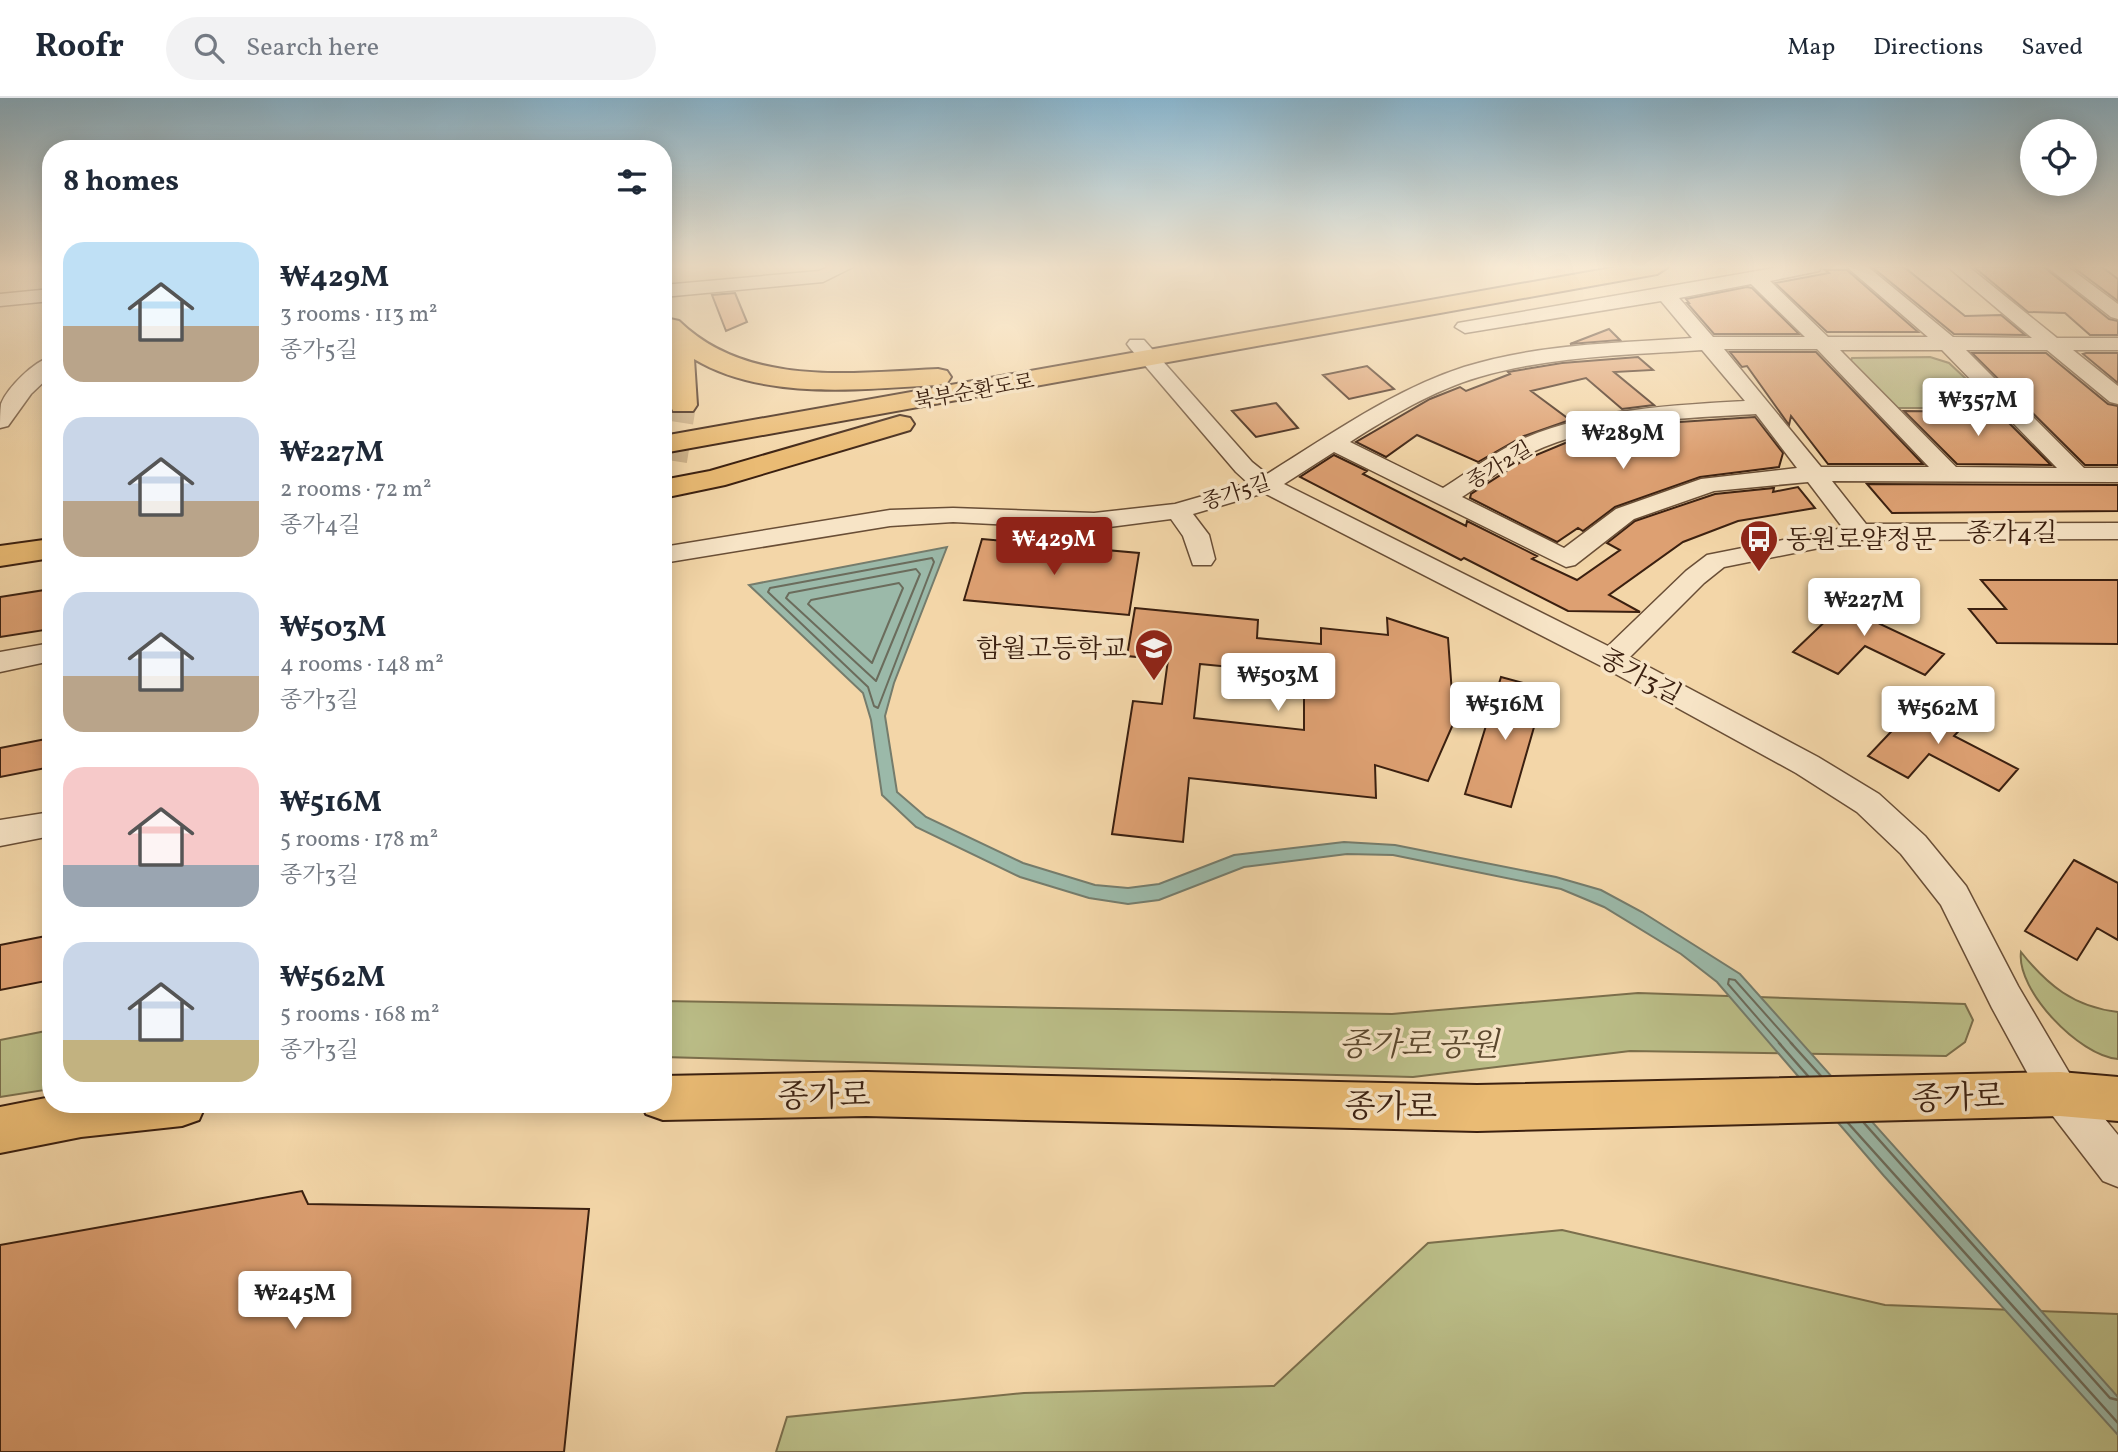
<!DOCTYPE html>
<meta charset="utf-8">
<style>
body{margin:0;font-family:Vollkorn,"Noto Serif KR",serif;background:#f2f2f3;color:#1f2937;height:100vh;display:flex;flex-direction:column;font-size:26px;white-space:nowrap}
*{box-sizing:border-box;margin:0}
p{font-size:23px;color:#747a83}
.icon{flex:none;width:38px;height:38px;fill:none;stroke:currentColor;stroke-width:2;stroke-linecap:round;stroke-linejoin:round}
.map{position:relative;flex:1;overflow:hidden}
.details{position:absolute;left:42px;top:42px;width:630px;height:973px;display:flex;flex-direction:column;background:#fff;border-radius:28px;box-shadow:0 4px 18px #0003}
.details>*{flex:none}
.tools{position:absolute;left:2020px;top:21px;display:grid;gap:14px}
.tools a{display:grid;place-items:center;width:77px;height:77px;border-radius:50%;background:#fff;box-shadow:0 4px 18px #0003;font-size:35px}
.price{position:absolute;translate:-50% -60px;padding:0 16px;border-radius:7px;background:#fff;color:#222;font-size:23px;line-height:46px;filter:drop-shadow(0 2px 4px #0008)}
.price::after{content:'';position:absolute;left:50%;top:42px;width:21px;height:16px;margin-left:-10px;background:inherit;clip-path:polygon(0 0,100% 0,50% 100%)}
.price.selected{background:#8f2418;color:#fff}
ul{padding:0;list-style:none}
li{display:flex;align-items:center;gap:21px;height:175px;padding:0 21px}
li span{display:grid;place-items:center;flex:none;width:196px;height:140px;border-radius:21px;color:#555}
li>.icon{margin-inline-start:auto}
span .icon{width:84px;height:84px;fill:#fffc;stroke-width:1}
li b{font-size:30px}
h2{display:flex;justify-content:space-between;align-items:center;height:84px;padding:0 21px;font-size:30px}
header{display:flex;align-items:center;gap:42px;box-sizing:border-box;height:98px;padding:0 35px;background:#fff;border-bottom:2px solid #e0e1e3}
header strong{font-size:33px}
nav{display:flex;gap:38px;margin-inline-start:auto;font-size:24px}
.search{width:490px;height:63px;background:#f2f2f3;display:flex;align-items:center;gap:18px;box-sizing:border-box;padding:0 24px;border-radius:38px;color:#747a83;font-size:26px}
.map>svg:first-child{display:block}
</style>
<header>
<strong>Roofr</strong>
<div class="search"><svg class="icon" aria-label="search" viewBox="0 0 24 24"><circle cx="10" cy="10" r="6"/><path d="M15 15l6 6"/></svg>Search here</div>
<nav><a>Map</a><a>Directions</a><a>Saved</a></nav>
</header>
<div class="map">
<svg width="2118" height="1354" viewBox="0 0 2118 1354">
<rect width="100%" height="100%" fill="#f3d6a8"/>
<filter id="stains"><feTurbulence type="fractalNoise" baseFrequency=".00286" numOctaves="4"/><feColorMatrix values="0 0 0 0 .2 0 0 0 0 .09 0 0 0 0 .02 0 0 0 .5 -.17"/></filter>
<radialGradient id="worn" r=".72"><stop offset=".6" stop-color="#630" stop-opacity="0"/><stop offset="1" stop-color="#630" stop-opacity=".3"/></radialGradient>
<path fill="#bbbe88" stroke="#7b6f4c" stroke-width="2" d="M1930 259 1949 265 1997 310H1890L1849 267 1852 260Z
M2021 854C2047 887 2074 909 2118 914V961C2079 958 2016 892 2021 854Z
M1638 895 1965 906 1973 922 1965 944 1946 958 1630 953 1413 979 663 959V903L1392 916Z
M51 932V991L0 999V942Z
M1562 1132 1885 1207 2118 1216V1354H776L787 1319 1024 1295 1274 1288 1428 1145Z"/>
<path fill="#9bb9a9" stroke="#757c6c" stroke-width="2" d="M947 449 894 585 885 618 897 694 926 719 1023 765 1095 787 1128 790 1159 786 1234 757 1344 744 1395 747 1556 779 1601 792 1642 814 1740 876 2118 1299V1337L1884 1078 1717 884 1681 856 1604 809 1561 791 1393 757 1347 756 1244 769 1159 802 1128 806 1089 800 1020 779 916 729 882 697 871 622 863 595 749 487Z"/>
<g fill="none" stroke-linecap="round" stroke-linejoin="round">
<path stroke="#6b6c5c" stroke-width="2" d="M932 460 934 464 878 610 874 608 868 589 768 494 770 490Z
M916 471 920 476 876 583 786 500 789 495Z
M899 485 903 490 872 565 808 506 811 502Z
M1781 947 1728 886 1729 881 1735 882 1793 947"/>
<path stroke="#6b6c5c" stroke-width="2.5" d="M1779 945 1808 978
M1791 945 1821 978
M1848 1025 2118 1325
M1864 1025 2110 1300 2118 1302"/>
</g>
<path fill="#dda072" stroke="#3b2010" stroke-width="2" fill-rule="evenodd" d="M1872 169H1904L1965 218 2001 217 2025 237 1954 236Z
M1974 169H2044L2109 221 2118 223V237H2090L2065 215 2028 214Z
M2073 169H2102L2118 181V203Z
M1825 172H1847L1918 234H1827L1775 185 1829 175Z
M1747 189 1752 190 1799 236H1714L1687 205H1689L1686 201Z
M735 195 747 224 726 233 712 197Z
M1609 231 1620 242 1570 246Z
M1730 254H1816L1923 366H1828L1791 318 1789 327 1747 268 1742 269Z
M1972 255H2046L2108 306 2118 308V367H2085Z
M2086 255H2118V285L2083 256Z
M1638 259 1653 272 1614 274 1654 307 1622 311 1586 280 1531 293 1570 322 1524 338 1478 364 1417 337 1386 359 1356 344 1430 301 1460 289 1466 293 1510 276 1508 274 1562 265Z
M1367 268 1394 291 1349 301 1323 277Z
M1276 305 1298 330 1256 339 1232 313Z
M1904 313 1998 314 2051 367 1957 366Z
M1755 319 1783 355 1779 369 1700 379 1615 409 1583 433 1578 430 1557 444 1470 400 1471 396 1524 362 1570 343 1649 326Z
M1334 357 1367 373 1363 376 1466 428 1467 423 1537 458 1532 461 1577 482 1620 452 1607 445 1635 423 1715 396 1774 390 1773 394 1798 389 1815 410 1738 423 1683 444 1609 497 1640 514 1568 513 1464 460 1461 462 1300 379Z
M1867 386 2118 387V413L1892 415Z
M982 441 1139 455 1129 517 964 502Z
M1981 482H2118V546L1997 545 1969 511H2006Z
M51 491V531L0 539V499Z
M1857 493 1896 511 1880 526 1944 556 1925 577 1865 548 1838 576 1793 554Z
M1135 510 1258 522 1257 540 1321 546V530L1388 537 1387 520 1448 540 1454 624 1428 683 1375 667 1376 700 1189 680 1183 744 1112 736 1133 603 1162 606 1168 562 1127 558ZM1200 566 1304 576V632L1194 620Z
M1501 579 1545 591 1511 709 1465 696Z
M1924 599 1969 622 1954 638 2018 671 1999 693 1929 656 1908 680 1868 658Z
M51 640V669L0 679V650Z
M2074 762 2118 785V842L2097 830 2077 862 2025 833Z
M51 837V882L0 892V847Z
M302 1093 308 1106 589 1111 564 1354H0V1147Z"/>
<g fill="none" stroke-linecap="round" stroke-linejoin="round">
<path stroke="#ceb28a" stroke-width="26" stroke-dasharray="26 13" stroke-linecap="butt" d="M674 363 683 307"/>
<defs>
<path id="minor" d="M827 169H853L823 184 663 199V187L819 173Z
M1780 169H1821L1819 173 1770 183 1828 239H1928L1847 169H1868L1953 239 2032 240 1948 169H1969L2057 240H2118V252H2073L2118 288V306L2110 304 2047 252H1966L2084 370H2118V384L1832 383 1866 426 2118 425V441L1859 442 1724 469 1704 485 1630 559 1818 659 1879 696 1925 738 1966 788 2018 888 2074 983 2118 1037V1089L2103 1083 2046 1009 1992 910 1941 807 1901 756 1857 714 1796 675 1601 568 1264 395 1193 416 1209 437 1215 461 1211 467H1193L1183 438 1171 421 1094 431 953 424 890 428 663 465V449L890 412 953 410 1094 415 1175 406 1248 385 1236 374 1130 250 1127 246 1130 242H1144L1252 364 1267 376C1330 337 1393 292 1464 269 1537 246 1617 245 1692 240L1661 203 1465 235 1455 229 1458 225ZM1751 186 1805 239H1713L1679 200ZM1724 251H1817L1929 369H1821ZM1702 252 1745 303C1672 307 1593 311 1525 340 1496 353 1470 373 1443 390L1350 344C1389 319 1434 292 1479 279 1551 258 1628 257 1702 252ZM1840 252H1942L2057 370 1956 369ZM1756 316 1797 370 1701 381 1616 411 1564 450 1462 399C1489 382 1514 361 1544 349 1611 322 1685 320 1756 316ZM1334 354 1566 469 1575 467 1634 421 1714 393 1808 384 1843 430 1707 457 1686 473 1608 548 1284 386Z
M2047 169H2068L2118 206V221L2111 219Z
M51 191V203L0 208V196Z
M51 259V277L31 296 8 328 0 330C0 323 0 313 1 306 7 290 34 263 51 259Z
M51 545V563L0 574V554Z
M51 714V738L0 748V722Z"/>
<path id="major" d="M1617 169H1668L1657 176 663 355V338Z
M670 221 679 223C747 289 850 275 938 271L947 273 951 279 947 285 938 287C860 291 764 303 694 261L697 307 693 313H673C668 304 671 295 671 285 671 264 663 244 663 222Z
M900 318 910 320 914 326 910 332 725 387 663 400V382L710 373Z
M51 441V460L0 468V448Z
M866 974 1477 987 2060 974 2118 979V1023L2060 1018 1477 1033 866 1018 663 1022 646 1016 642 1006H663V978Z
M51 999V1006H206L199 1022 182 1028 81 1039 0 1055V1009Z"/>
</defs>
<use href="#minor" stroke="#694e36" stroke-width="3"/>
<use href="#major" stroke="#3b2010" stroke-width="4"/>
<use href="#minor" fill="#f7e4c6" fill-rule="evenodd"/>
<use href="#major" fill="#eabb74" fill-rule="evenodd"/>
</g>
<linearGradient id="sky" x2="0" y2="1"><stop stop-color="#89b6cf"/><stop offset="0.47" stop-color="#faedd8"/><stop offset="1" stop-color="#faedd8" stop-opacity="0"/></linearGradient>
<rect width="2118" height="359" fill="url(#sky)"/>
<defs>
<symbol id="bus-pin" viewBox="-11 -11 22 30"><path d="M0 17L-7.5 6A9.5 9.5 0 1 1 7.5 6Z" fill="#8f2418" stroke="#f7e4c6"/><path d="M-5-6H5V4H4V6H2V4H-2V6H-4V4H-5ZM-3.5-4V0h7V-4ZM-3.5 1.2v1.5H-2V1.2ZM2 1.2v1.5H3.5V1.2Z" fill="#fff"/></symbol>
<symbol id="school-pin" viewBox="-11 -11 22 30"><path d="M0 17L-7.5 6A9.5 9.5 0 1 1 7.5 6Z" fill="#8f2418" stroke="#f7e4c6"/><path d="M0-5L7-2L0 1L-7-2ZM-4 1L0 2.5L4 1V4Q0 6-4 4Z" fill="#fff"/></symbol>
</defs>
<g fill-rule="evenodd">
<use href="#bus-pin" x="1737" y="419" width="44" height="60"/>
<use href="#school-pin" x="1132" y="528" width="44" height="60"/>
</g>
<g text-anchor="middle" stroke-width="7" stroke-linejoin="round" paint-order="stroke">
<g font-size="21" fill="#3b2010" stroke="#f7e4c6">
<text transform="translate(974 293) rotate(-10)" y="7">북부순환도로</text>
<text transform="translate(1499 367) rotate(-31)" y="7">종가2길</text>
<text transform="translate(1236 394) rotate(-18)" y="7">종가5길</text>
</g>
<g font-size="26" fill="#3b2010" stroke="#f7e4c6">
<text x="2012" y="443">종가4길</text>
<text transform="translate(1641 578) rotate(28)" y="9">종가3길</text>
</g>
<g font-size="26" fill="#3b2010" stroke="#f7e4c6" text-anchor="start">
<text x="1786" y="450">동원로얄정문</text>
<text x="1127" y="559" text-anchor="end">함월고등학교</text>
</g>
<g font-size="32" font-style="italic" fill="#5b482e" stroke="#f7e4c6">
<text x="1419" y="957">종가로 공원</text>
</g>
<g font-size="32" fill="#3b2010" stroke="#f7e4c6">
<text transform="translate(824 997) rotate(-1)" y="11">종가로</text>
<text transform="translate(1958 999) rotate(-2)" y="11">종가로</text>
<text transform="translate(1391 1008) rotate(1)" y="11">종가로</text>
</g>
</g>
<rect width="100%" height="100%" filter="url(#stains)"/>
<rect width="100%" height="100%" fill="url(#worn)"/>
</svg>
<div class="tools">
<a><svg class="icon" aria-label="locate" viewBox="0 0 24 24"><circle cx="12" cy="12" r="6"/><path d="M12 2v4M12 18v4M2 12h4M18 12h4"/></svg></a>
</div>
<b class="price" style="left:1978px;top:340px">₩357M</b>
<b class="price" style="left:1623px;top:373px">₩289M</b>
<b class="price selected" style="left:1054px;top:479px">₩429M</b>
<b class="price" style="left:1864px;top:540px">₩227M</b>
<b class="price" style="left:1278px;top:615px">₩503M</b>
<b class="price" style="left:1505px;top:644px">₩516M</b>
<b class="price" style="left:1938px;top:648px">₩562M</b>
<b class="price" style="left:295px;top:1233px">₩245M</b>
<section class="details">
<h2>8 homes<svg class="icon" aria-label="filters" viewBox="0 0 24 24"><path d="M4 7h16M4 17h16"/><circle cx="9" cy="7" r="2"/><circle cx="15" cy="17" r="2"/></svg></h2>
<ul>
<li><span style="background:linear-gradient(#bfe0f5 60%,#b9a48a 0)"><svg class="icon" aria-label="home" viewBox="0 0 24 24"><path d="M3 11l9-7 9 7M6 9v11h12V9"/></svg></span><div><b>₩429M</b><p>3 rooms · 113 m²</p><p>종가5길</p></div></li>
<li><span style="background:linear-gradient(#c9d6e8 60%,#b9a48a 0)"><svg class="icon" aria-label="home" viewBox="0 0 24 24"><path d="M3 11l9-7 9 7M6 9v11h12V9"/></svg></span><div><b>₩227M</b><p>2 rooms · 72 m²</p><p>종가4길</p></div></li>
<li><span style="background:linear-gradient(#c9d6e8 60%,#b9a48a 0)"><svg class="icon" aria-label="home" viewBox="0 0 24 24"><path d="M3 11l9-7 9 7M6 9v11h12V9"/></svg></span><div><b>₩503M</b><p>4 rooms · 148 m²</p><p>종가3길</p></div></li>
<li><span style="background:linear-gradient(#f6c9c9 70%,#9aa5b1 0)"><svg class="icon" aria-label="home" viewBox="0 0 24 24"><path d="M3 11l9-7 9 7M6 9v11h12V9"/></svg></span><div><b>₩516M</b><p>5 rooms · 178 m²</p><p>종가3길</p></div></li>
<li><span style="background:linear-gradient(#c9d6e8 70%,#c2b280 0)"><svg class="icon" aria-label="home" viewBox="0 0 24 24"><path d="M3 11l9-7 9 7M6 9v11h12V9"/></svg></span><div><b>₩562M</b><p>5 rooms · 168 m²</p><p>종가3길</p></div></li>
</ul>
</section>
</div>
